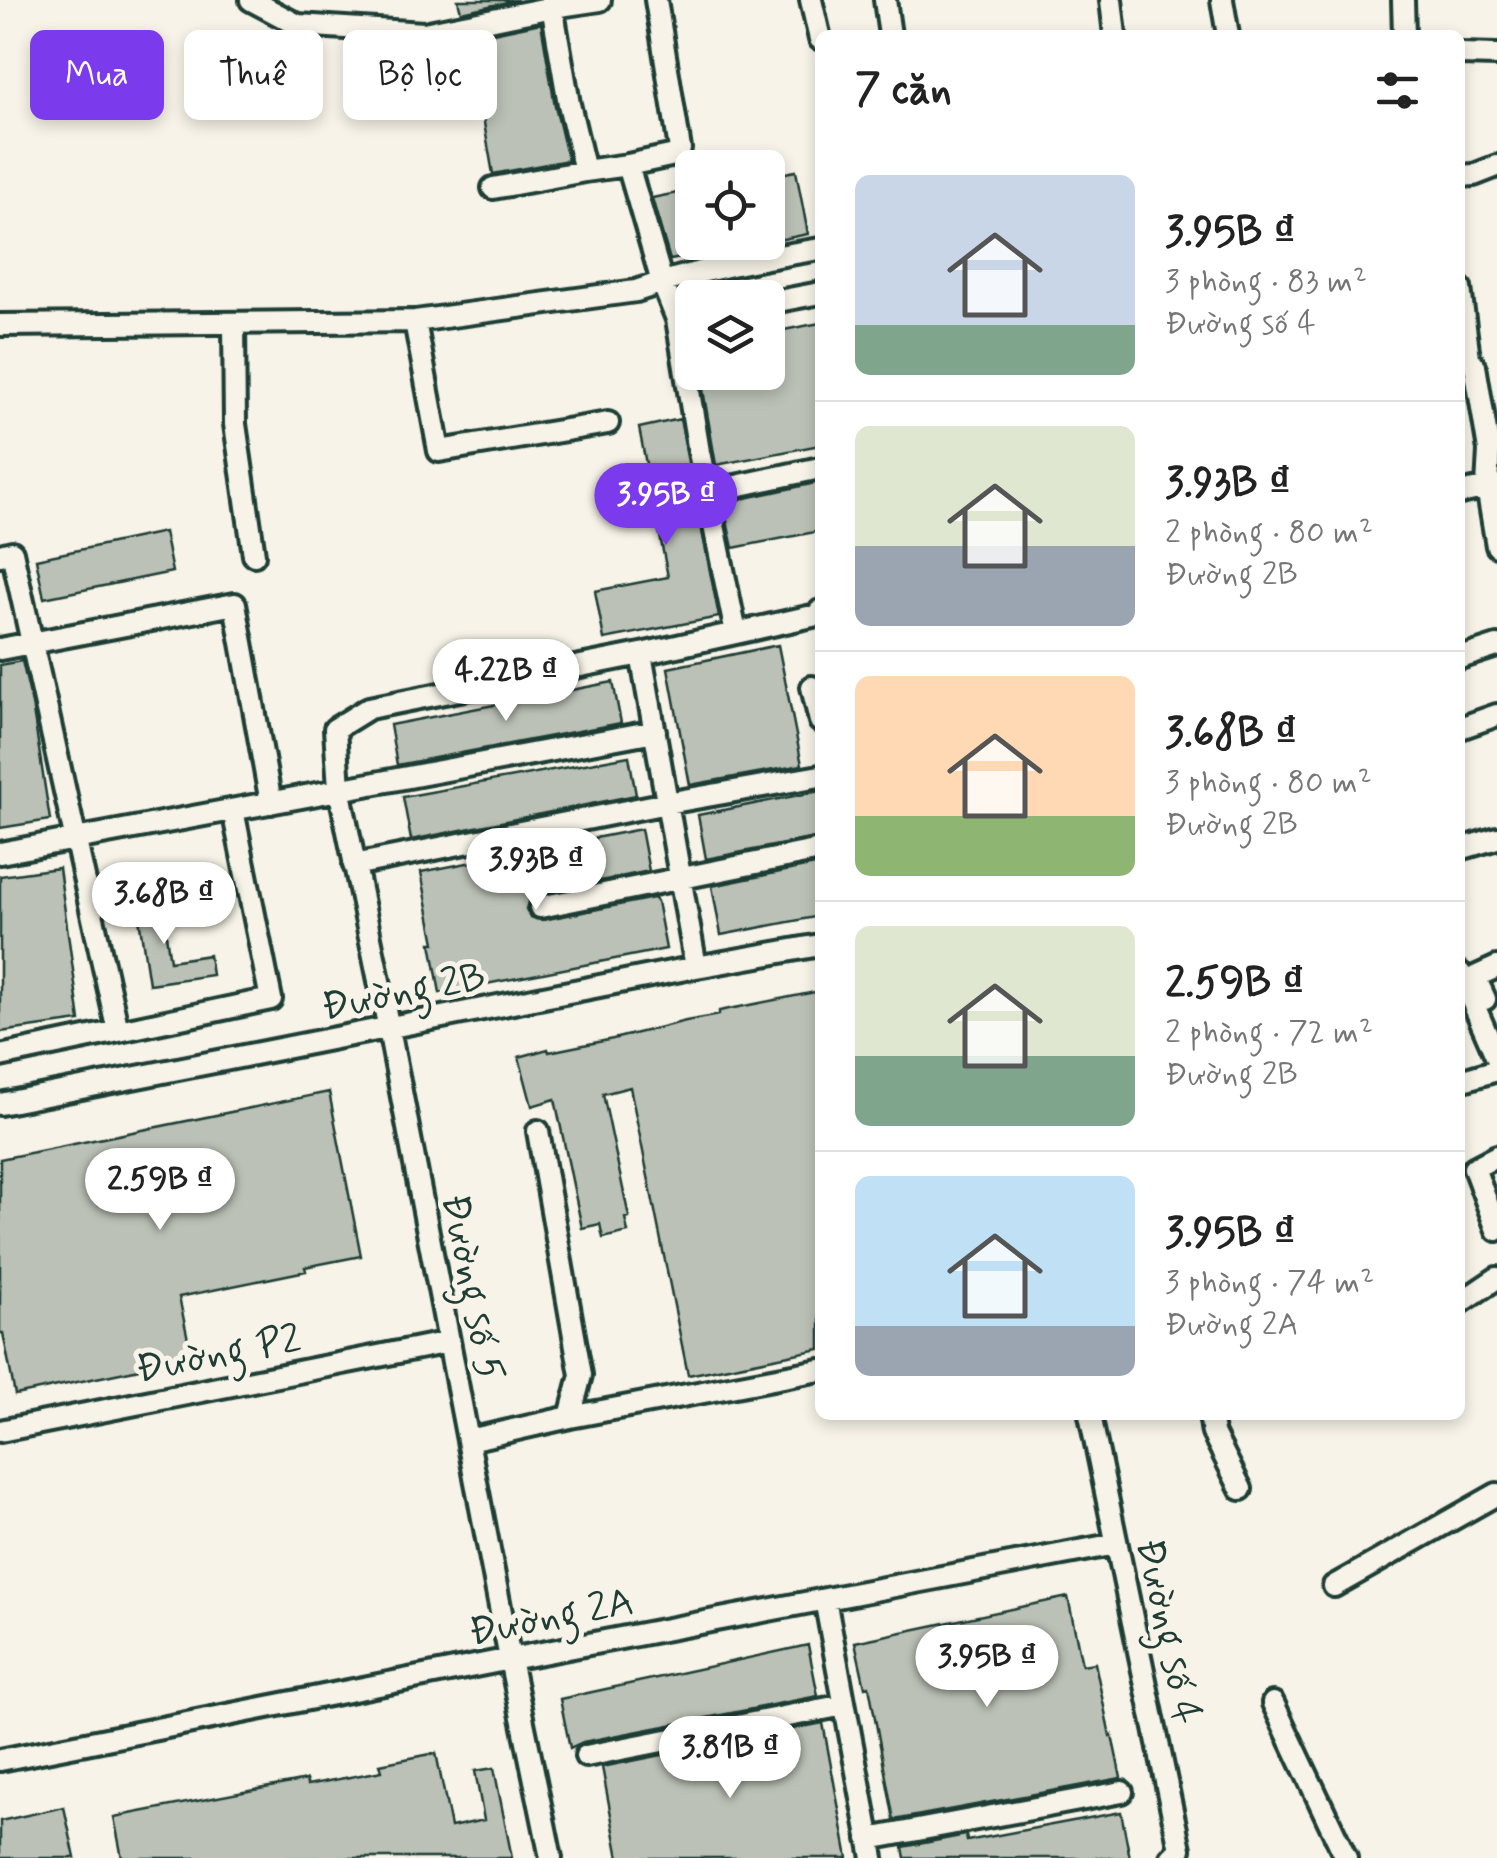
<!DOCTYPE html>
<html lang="vi">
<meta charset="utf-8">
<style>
body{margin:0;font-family:Mynerve,sans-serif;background:#f6f6f6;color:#222;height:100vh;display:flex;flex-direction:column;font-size:38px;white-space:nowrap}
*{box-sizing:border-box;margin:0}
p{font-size:32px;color:#767676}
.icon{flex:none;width:55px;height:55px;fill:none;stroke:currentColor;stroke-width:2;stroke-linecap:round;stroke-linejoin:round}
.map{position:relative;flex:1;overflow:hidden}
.drawer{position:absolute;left:815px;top:30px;width:650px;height:1390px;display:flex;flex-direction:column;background:#fff;border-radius:15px;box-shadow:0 5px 15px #0003}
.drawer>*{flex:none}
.hud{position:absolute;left:30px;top:30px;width:635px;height:90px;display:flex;gap:20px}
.buttons{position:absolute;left:675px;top:150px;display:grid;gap:20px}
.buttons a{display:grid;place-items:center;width:110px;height:110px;border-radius:15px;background:#fff;box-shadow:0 5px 15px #0003;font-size:50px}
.price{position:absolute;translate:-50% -85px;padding:0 22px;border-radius:35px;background:#fff;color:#222;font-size:32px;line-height:65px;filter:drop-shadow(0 2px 5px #0008)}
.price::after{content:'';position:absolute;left:50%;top:60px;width:30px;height:22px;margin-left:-15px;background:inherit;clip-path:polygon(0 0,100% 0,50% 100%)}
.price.current{background:#7c3aed;color:#fff}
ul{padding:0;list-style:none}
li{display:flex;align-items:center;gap:30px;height:250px;padding:0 40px}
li+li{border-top:2px solid #e0e0e0}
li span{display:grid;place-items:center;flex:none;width:280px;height:200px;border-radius:15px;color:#555}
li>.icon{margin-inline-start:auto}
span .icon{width:120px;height:120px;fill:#fffc;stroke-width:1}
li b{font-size:42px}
h2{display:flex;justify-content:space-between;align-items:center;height:120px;padding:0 40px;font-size:42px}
.chip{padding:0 35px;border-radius:15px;background:#fff;box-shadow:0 5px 15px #0003;font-size:35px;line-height:90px}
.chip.current{background:#7c3aed;color:#fff}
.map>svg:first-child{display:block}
</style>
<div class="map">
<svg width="1497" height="1858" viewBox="0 0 1497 1858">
<rect width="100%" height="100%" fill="#f7f3e8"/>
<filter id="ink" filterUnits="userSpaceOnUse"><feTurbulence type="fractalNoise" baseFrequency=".01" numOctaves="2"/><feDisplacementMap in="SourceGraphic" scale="20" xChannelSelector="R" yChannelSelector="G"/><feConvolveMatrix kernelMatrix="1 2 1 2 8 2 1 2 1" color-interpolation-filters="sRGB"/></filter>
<g filter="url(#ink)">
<path fill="#bbc1b6" stroke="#1f3d34" stroke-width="2.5" d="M458 0H518L461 12Z
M541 23 555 106 568 160 493 174 469 38Z
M796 171 808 234 768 242V176Z
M692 190V242H726L727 250 670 260 652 198Z
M820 323V445L716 465 700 372H768V333Z
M680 419 719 617 604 639 595 591 668 577 639 428Z
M820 482V531L733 548 723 503Z
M164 532 172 572 44 598 36 559Z
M778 645 802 765 690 785 668 668Z
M22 661 32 704 50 820 0 828V665Z
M613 682 621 723 397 765 390 725Z
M629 756 636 795 411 840 403 797Z
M820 791V837L706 859 698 815Z
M641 829 649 871 537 894 530 897 526 909 530 917 543 920 654 898 657 901 666 949 440 993 431 943H435L421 872Z
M820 864V916L721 935 712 886Z
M59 868 80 1021 0 1032V876Z
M160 895 170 961 209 955 212 975 149 984 136 898Z
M820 991V1349L688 1375 630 1087 603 1094 629 1217 625 1218 628 1232 603 1238 600 1224 582 1228 555 1099 532 1106 519 1057 548 1049 549 1052 613 1039 686 1021 719 1015V1011Z
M329 1092 361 1256 305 1267 306 1271 179 1297 192 1358 15 1395 3 1333H0V1159Z
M1068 1597 1082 1665 1095 1663 1110 1736 1112 1735 1121 1778 894 1820 869 1686 865 1687 855 1642Z
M808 1645 818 1696 583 1742 570 1748 560 1699Z
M823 1723 848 1858H619L602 1767Z
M436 1753 451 1827 484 1820 475 1771 494 1768 512 1858H122L114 1817 306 1780 307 1785 382 1771 380 1764Z
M64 1807 75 1858H0V1821Z
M1121 1812 1130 1858H905L903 1847 966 1835 967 1841Z"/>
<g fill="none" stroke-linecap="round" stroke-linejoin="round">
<defs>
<path id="minor" d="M251 0 298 25 424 33 553 7 600 0
M551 0 569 104 585 171 628 165 662 282 677 319 699 452 736 633
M811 0 820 39
M885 0 890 35
M1111 0 1115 35
M1222 0 1228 35
M1403 0 1404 35
M1460 54 1497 55
M628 165 675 155 680 149 656 0
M1460 176 1474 175 1497 166
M493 188 585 171
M1460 288 1469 358 1475 366 1489 450 1487 487 1497 546
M768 303 820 293
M415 321 439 451 608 423
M234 324 235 424 254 555
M0 325 415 321 636 291C695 270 759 259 820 249
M708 492 820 468
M1460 493 1497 485
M0 555 12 552 118 1031
M0 649 235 604 271 803
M641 654 696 967
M1460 658 1497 646
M812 687 820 721
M1460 728 1497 715
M1460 849 1497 838
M0 853 655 731
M354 865 667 803 820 776
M540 907 820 850
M1460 973 1497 1058
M1485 999 1475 977 1497 967
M0 1056 271 999 233 810
M1460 1081 1497 1070
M0 1104 696 967 820 945
M1497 1156 1474 1168 1497 1230
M1460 1303 1497 1278
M1090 1415 1180 1849 1171 1858
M1210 1415 1213 1433 1241 1489
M570 1417 820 1370
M0 1431 449 1342
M469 1440 570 1417 581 1375 538 1131
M1334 1586 1497 1494
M825 1599 873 1858
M1273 1703 1346 1858
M586 1756 844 1705
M0 1760 510 1659 1116 1544
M869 1839 1122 1792
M551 1858 510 1659 389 1029 339 788 335 729 369 708 641 654 817 615 820 611"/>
</defs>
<use href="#minor" stroke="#1f3d34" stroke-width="28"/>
<use href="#minor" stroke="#f7f3e8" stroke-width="20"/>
</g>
</g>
<g text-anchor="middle" stroke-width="10" stroke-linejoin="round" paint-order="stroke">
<g font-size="40" fill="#1f3d34" stroke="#f7f3e8">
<text transform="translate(403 990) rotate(-11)" y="14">Đường 2B</text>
<text transform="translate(474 1287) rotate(79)" y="14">Đường số 5</text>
<text transform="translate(218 1352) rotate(-11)" y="14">Đường P2</text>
<text transform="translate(551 1615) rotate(-11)" y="14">Đường 2A</text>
<text transform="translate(1170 1631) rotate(78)" y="14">Đường số 4</text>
</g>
</g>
</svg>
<div class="buttons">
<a><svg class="icon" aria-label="locate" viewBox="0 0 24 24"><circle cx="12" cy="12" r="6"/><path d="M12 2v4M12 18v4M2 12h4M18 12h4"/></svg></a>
<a><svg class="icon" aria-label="layers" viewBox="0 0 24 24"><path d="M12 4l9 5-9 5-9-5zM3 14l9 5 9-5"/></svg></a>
</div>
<b class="price current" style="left:666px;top:548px">3.95B ₫</b>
<b class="price" style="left:506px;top:724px">4.22B ₫</b>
<b class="price" style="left:536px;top:913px">3.93B ₫</b>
<b class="price" style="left:164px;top:947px">3.68B ₫</b>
<b class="price" style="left:160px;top:1233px">2.59B ₫</b>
<b class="price" style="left:987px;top:1710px">3.95B ₫</b>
<b class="price" style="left:730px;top:1801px">3.81B ₫</b>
<div class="hud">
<a class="chip current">Mua</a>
<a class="chip">Thuê</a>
<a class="chip">Bộ lọc</a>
</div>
<section class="drawer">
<h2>7 căn<svg class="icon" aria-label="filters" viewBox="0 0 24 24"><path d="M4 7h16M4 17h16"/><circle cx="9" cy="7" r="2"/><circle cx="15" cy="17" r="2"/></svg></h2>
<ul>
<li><span style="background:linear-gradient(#c9d6e8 75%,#7fa58c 0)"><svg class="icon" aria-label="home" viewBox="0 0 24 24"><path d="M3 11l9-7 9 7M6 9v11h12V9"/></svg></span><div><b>3.95B ₫</b><p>3 phòng · 83 m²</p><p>Đường số 4</p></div></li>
<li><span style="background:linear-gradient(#dfe7d0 60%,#9aa5b1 0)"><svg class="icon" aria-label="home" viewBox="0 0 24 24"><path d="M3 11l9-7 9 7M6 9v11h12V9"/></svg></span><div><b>3.93B ₫</b><p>2 phòng · 80 m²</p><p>Đường 2B</p></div></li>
<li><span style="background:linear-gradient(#ffd9b3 70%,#8fb573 0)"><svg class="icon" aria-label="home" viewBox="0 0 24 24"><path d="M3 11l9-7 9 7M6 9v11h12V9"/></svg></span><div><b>3.68B ₫</b><p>3 phòng · 80 m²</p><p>Đường 2B</p></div></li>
<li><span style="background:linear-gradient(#dfe7d0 65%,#7fa58c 0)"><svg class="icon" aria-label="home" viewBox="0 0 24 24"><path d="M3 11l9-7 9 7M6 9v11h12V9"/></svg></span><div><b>2.59B ₫</b><p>2 phòng · 72 m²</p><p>Đường 2B</p></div></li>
<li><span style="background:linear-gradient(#bfe0f5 75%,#9aa5b1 0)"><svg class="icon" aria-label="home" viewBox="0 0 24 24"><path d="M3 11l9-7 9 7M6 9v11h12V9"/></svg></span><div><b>3.95B ₫</b><p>3 phòng · 74 m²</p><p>Đường 2A</p></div></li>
</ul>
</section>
</div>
